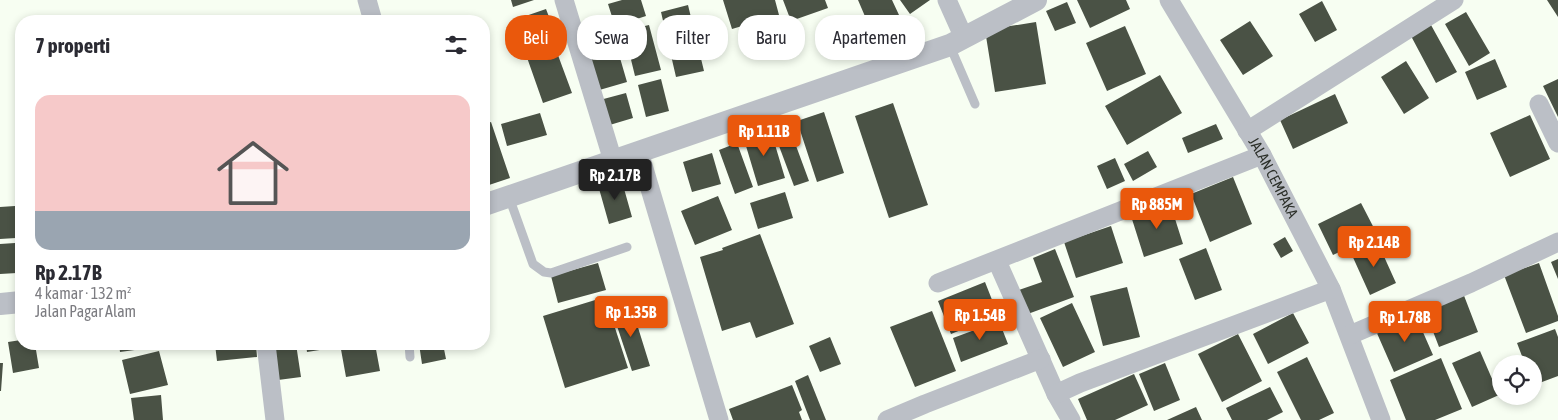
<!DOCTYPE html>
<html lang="id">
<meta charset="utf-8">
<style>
body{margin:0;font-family:"Asap Condensed",sans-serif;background:#f2f2f3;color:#2b2b33;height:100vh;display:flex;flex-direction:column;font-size:19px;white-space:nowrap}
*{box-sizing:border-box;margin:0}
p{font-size:16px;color:#7c7c81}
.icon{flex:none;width:28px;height:28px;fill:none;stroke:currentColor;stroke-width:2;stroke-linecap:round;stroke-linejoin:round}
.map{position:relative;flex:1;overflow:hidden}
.side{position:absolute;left:15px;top:15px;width:475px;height:335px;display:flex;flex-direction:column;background:#fff;border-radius:20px;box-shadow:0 2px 8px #0003}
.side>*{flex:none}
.banner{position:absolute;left:505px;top:15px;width:475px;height:45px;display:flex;gap:10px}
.controls{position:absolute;left:1492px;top:355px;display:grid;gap:10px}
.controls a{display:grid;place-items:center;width:50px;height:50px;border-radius:50%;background:#fff;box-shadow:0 2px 8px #0003;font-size:25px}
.price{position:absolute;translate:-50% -42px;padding:0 11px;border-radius:5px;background:#ea580c;color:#fff;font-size:16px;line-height:32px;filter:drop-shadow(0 1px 2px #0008)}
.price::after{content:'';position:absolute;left:50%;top:30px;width:15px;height:11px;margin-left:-8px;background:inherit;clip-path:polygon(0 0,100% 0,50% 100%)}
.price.selected{background:#222;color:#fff}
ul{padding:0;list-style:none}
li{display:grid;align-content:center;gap:10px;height:265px;padding:0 20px}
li+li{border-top:1px solid #e1e1e2}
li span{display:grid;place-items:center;height:155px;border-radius:15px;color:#555}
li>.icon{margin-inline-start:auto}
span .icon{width:90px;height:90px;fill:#fffc;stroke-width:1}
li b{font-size:21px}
h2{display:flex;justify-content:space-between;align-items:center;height:60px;padding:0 20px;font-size:21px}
.tag{padding:0 18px;border-radius:20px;background:#fff;box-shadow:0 2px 8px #0003;font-size:18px;line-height:45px}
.tag.selected{background:#ea580c;color:#fff}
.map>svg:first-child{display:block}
</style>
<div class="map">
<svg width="1558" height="420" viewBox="0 0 1558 420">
<rect width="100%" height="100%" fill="#f7fef2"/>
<path fill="#4a5245" d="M511 0H534L513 7Z
M622 0H641L646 16 615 26 608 4Z
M723 0H775L779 15 732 29Z
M783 0H825L828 8 791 21Z
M858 0H892L899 15 870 28Z
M900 0H930L910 14Z
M1077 0H1126L1130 9 1090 28Z
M1547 0H1558V17Z
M1322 1 1337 30 1315 42 1299 14Z
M1067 2 1076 23 1055 31 1046 11Z
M688 5 704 71 676 77 661 12Z
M546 9 554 30 524 40 517 19Z
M1466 12 1490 53 1469 66 1445 24Z
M609 20 627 82 596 91 578 28Z
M1250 21 1273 56 1243 75 1220 40Z
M1036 22 1046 84 995 92 985 30Z
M649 25 661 70 635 76 624 31Z
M1431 25 1457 72 1436 83 1411 36Z
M1125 26 1146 74 1107 91 1086 43Z
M552 39 572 93 543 103 524 49Z
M1495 59 1507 87 1477 100 1465 72Z
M1406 61 1429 98 1404 114 1381 77Z
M1160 75 1182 113 1127 145 1105 106Z
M661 79 669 111 646 117 638 85Z
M1558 79V117L1543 86Z
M626 93 633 118 603 127 596 101Z
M1335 94 1348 123 1293 149 1280 120Z
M893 103 928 205 889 218 855 116Z
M824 112 844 173 817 182 797 121Z
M540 113 547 135 507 146 501 124Z
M1530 115 1550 159 1510 177 1490 133Z
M491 122 510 178 486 186 484 180V124Z
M788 124 809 181 794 186 773 130Z
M1216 124 1223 139 1188 153 1182 138Z
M770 128 785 178 758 186 743 136Z
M737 143 753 187 735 194 719 150Z
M1148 151 1157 167 1133 181 1124 164Z
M712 153 721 184 692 192 683 162Z
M1115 158 1125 181 1107 189 1097 166Z
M1233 177 1252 224 1210 242 1191 194Z
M621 178 632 217 609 224 598 185Z
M785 192 793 218 758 229 750 203Z
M718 196 732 230 695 245 681 211Z
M1170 203 1183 244 1144 257 1131 216Z
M1361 203 1377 234 1333 255 1318 224Z
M15 206 16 238 0 239V207Z
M1111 226 1123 263 1076 278 1064 242Z
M760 234 794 324 756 338 750 322 722 331 700 257 723 250 722 248Z
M1285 237 1293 251 1281 258 1273 244Z
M1377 241 1396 283 1370 295 1351 253Z
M15 243 17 273 0 274V244Z
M1206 248 1222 290 1195 300 1179 259Z
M1055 249 1074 297 1025 315 1016 291 1042 282 1033 258Z
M1558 259V279L1551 262Z
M598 263 606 290 558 303 551 276Z
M1539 263 1558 316V321L1526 333 1504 275Z
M985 282 998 315 951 334 938 301Z
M1127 287 1140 337 1103 346 1090 296Z
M1463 293 1478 332 1439 347 1424 308Z
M605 297 628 368 565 388 543 316Z
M1072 303 1095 352 1063 367 1040 318Z
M631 305 650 366 632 371 612 311Z
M932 311 956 371 915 387 890 327Z
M1293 313 1309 343 1268 364 1253 334Z
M1415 314 1433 355 1394 372 1376 331Z
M999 321 1008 344 961 362 953 338Z
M1555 329 1558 337V376L1534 385V364H1525L1517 343Z
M1238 334 1262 381 1222 402 1198 354Z
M830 337 841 364 820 372 809 346Z
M21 340V344H35L39 368 13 373 8 342Z
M119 344H163L164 346 120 352Z
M215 344H256L257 357 217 361Z
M274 344H296L301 377 278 380Z
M306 344H325L326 349 307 352Z
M340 344H375L380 371 346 377Z
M419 344H443L446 359 422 364Z
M159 351 168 385 130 394 122 360Z
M1480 351 1499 395 1472 407 1452 363Z
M1307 357 1334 413 1319 420H1301L1277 372Z
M1441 358 1462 409 1435 420H1406L1390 380Z
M0 363H3L1 391H0Z
M1165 363 1180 400 1154 411 1139 374Z
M1134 374 1148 405 1115 420H1087L1078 399Z
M808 375 826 420H810L795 381Z
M792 385 802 410 799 412 802 420H733L729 409Z
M1270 387 1283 412 1267 420H1232L1226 408Z
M161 395 163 420H134L131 398Z
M1196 407 1202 420H1167Z"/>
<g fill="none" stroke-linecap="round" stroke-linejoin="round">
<path stroke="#bbbfc6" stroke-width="9" d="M950 46 975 104
M509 197 533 264 544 272 551 273 627 247
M409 344 410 357"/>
<g stroke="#bbbfc6" stroke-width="19">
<path d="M367 0 373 21"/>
<path d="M564 0 613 161"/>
<path d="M947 0 964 38"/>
<path id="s1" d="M1169 0 1262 155 1331 289 1381 420"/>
<path d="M1539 104 1558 143"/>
<path d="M1247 131 1454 0"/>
<path d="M639 152 719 420"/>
<path d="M997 261 1056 394 1071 420"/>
<path d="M938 283 1262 155"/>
<path d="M1350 335 1471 283 1558 242"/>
<path d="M266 344 275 420"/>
<path d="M1056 394 1080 383 1331 289"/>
<path d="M887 420 925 404 1041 359"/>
</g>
<path stroke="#bbbfc6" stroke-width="22" d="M484 205 950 45 1036 0
M0 304 21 302"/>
</g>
<g text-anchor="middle" stroke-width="5" stroke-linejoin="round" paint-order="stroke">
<g font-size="15" fill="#2c302a" stroke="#fff">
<text dy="5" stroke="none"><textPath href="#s1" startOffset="206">JALAN CEMPAKA</textPath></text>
</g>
</g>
</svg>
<div class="controls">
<a><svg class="icon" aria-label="locate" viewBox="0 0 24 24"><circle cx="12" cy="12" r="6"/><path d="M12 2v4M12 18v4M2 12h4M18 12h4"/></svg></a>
</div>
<b class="price" style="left:764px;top:157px">Rp 1.11B</b>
<b class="price selected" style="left:615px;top:201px">Rp 2.17B</b>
<b class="price" style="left:1157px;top:230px">Rp 885M</b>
<b class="price" style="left:1374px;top:268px">Rp 2.14B</b>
<b class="price" style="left:631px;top:338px">Rp 1.35B</b>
<b class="price" style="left:980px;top:341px">Rp 1.54B</b>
<b class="price" style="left:1405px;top:343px">Rp 1.78B</b>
<div class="banner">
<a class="tag selected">Beli</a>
<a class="tag">Sewa</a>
<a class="tag">Filter</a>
<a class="tag">Baru</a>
<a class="tag">Apartemen</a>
</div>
<section class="side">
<h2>7 properti<svg class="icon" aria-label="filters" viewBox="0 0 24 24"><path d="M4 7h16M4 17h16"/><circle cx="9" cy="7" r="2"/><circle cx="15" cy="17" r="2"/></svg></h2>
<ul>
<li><span style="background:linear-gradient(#f6c9c9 75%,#9aa5b1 0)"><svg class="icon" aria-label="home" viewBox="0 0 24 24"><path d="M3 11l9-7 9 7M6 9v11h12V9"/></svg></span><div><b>Rp 2.17B</b><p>4 kamar · 132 m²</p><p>Jalan Pagar Alam</p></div></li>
</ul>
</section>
</div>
